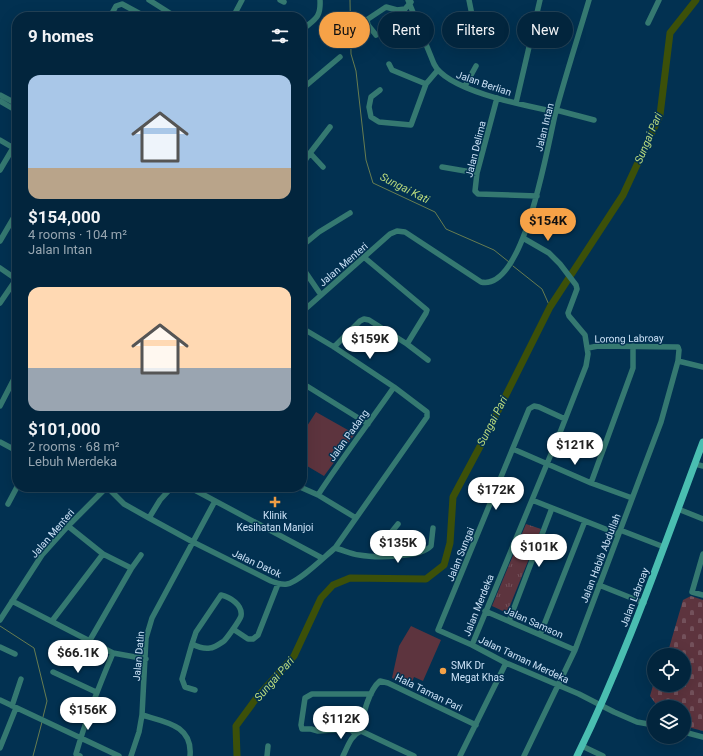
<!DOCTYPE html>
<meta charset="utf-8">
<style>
body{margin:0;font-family:Roboto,sans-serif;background:#103148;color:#f1f3f6;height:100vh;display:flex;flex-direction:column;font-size:15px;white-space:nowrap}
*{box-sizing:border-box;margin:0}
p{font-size:13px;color:#96a5b0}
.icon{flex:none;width:22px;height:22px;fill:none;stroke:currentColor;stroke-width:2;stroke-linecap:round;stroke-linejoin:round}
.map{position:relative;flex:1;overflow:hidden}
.drawer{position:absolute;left:12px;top:12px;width:295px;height:480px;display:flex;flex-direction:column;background:#02253d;border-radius:16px;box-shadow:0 4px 16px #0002,0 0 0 1px #234257}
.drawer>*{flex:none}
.guide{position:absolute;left:319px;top:12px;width:324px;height:36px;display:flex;gap:8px}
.fabs{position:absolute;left:647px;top:648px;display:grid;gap:8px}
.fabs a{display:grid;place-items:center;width:44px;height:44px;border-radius:50%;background:#02253d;box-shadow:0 4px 16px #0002,0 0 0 1px #234257;font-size:20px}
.price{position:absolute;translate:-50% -34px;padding:0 9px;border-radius:14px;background:#fff;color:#222;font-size:13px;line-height:26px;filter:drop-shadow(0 1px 2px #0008)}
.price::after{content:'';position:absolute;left:50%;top:24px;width:12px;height:9px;margin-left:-6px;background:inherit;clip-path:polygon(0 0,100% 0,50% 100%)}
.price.on{background:#f6a247;color:#111}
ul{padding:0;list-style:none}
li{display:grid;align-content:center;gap:8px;height:212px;padding:0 16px}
li span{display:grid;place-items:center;height:124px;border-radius:12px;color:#555}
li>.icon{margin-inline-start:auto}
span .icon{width:72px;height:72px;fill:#fffc;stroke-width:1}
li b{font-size:17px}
h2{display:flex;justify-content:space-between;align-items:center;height:48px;padding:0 16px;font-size:17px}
.pill{padding:0 14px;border-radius:18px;background:#02253d;box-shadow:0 4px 16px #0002,0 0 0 1px #234257;font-size:14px;line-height:36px}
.pill.on{background:#f6a247;color:#111}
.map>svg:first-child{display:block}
</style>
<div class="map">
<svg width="703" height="756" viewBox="0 0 703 756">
<defs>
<pattern id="cemetery-stones" width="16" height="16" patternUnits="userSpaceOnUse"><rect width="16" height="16" fill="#5d343e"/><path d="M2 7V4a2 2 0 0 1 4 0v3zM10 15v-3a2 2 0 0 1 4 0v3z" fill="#73515b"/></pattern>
<pattern id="park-tufts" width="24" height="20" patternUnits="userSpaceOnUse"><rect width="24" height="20" fill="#5d343e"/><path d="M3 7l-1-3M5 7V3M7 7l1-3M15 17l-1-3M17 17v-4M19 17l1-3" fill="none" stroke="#73515b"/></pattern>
</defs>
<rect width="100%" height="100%" fill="#023151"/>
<path fill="#5d343e" d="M316 412 355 434 324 476 302 463V434Z
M411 626 441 640 423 681 414 677 410 686 392 678 399 646Z"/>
<path fill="url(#cemetery-stones)" d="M691 596 703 600V731L684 726V707H658L650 696 654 682V685H684V655H667L683 600Z"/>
<path fill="url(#park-tufts)" d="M526 524 541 529 507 613 492 606Z"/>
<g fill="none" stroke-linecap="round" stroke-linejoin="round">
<path stroke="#677c50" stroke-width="1" d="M350 0 351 54 356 71 366 160 373 183 435 212 446 229 494 250 509 262
M513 266 542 289 550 307
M0 626 34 648 47 701 43 717
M33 756 42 722"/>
<path stroke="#3c5009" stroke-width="7" d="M237 756 236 726 258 696 294 656 321 598 333 585 350 578 426 579 444 565 450 543 453 497 484 439 550 307 623 195 660 115 670 33 696 0"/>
<path stroke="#357971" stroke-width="5.5" d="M149 0 176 17
M280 0 284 2
M408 0 434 64C447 91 527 106 556 112
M469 0 472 15
M110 17 116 6 122 4 146 17
M233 17 242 0
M648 23 659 0
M302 30C315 19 321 18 320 0
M376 35 368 25 367 20 368 19 386 7 397 10 405 9 411 2
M389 64 392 70 426 84
M465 86 476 66
M302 89 340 57
M380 90 371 97 369 107 371 117 379 122 411 125 426 84 437 71
M0 95 17 104
M497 98 477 173 475 191 478 194 537 196
M0 101 17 111
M516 103 540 0
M556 110 594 120
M0 140 17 150
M310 153 323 167
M302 165 310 153 330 127
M442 167 477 173
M0 170 13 148
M0 241 17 212
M302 246 319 232 350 213
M365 258 427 310 426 313 407 344
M302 267 321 295
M0 268 16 279
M0 303 17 278
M302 312 390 234 397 231 405 232 481 282C525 292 548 141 556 111 566 74 578 37 589 0
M334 347 360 321 364 319 369 320 407 344 428 360
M588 348 598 346 676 347H678L679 350 678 361 703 367
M302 383 368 424
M0 406 17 373
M565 419 539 407 534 406 529 409 438 630 472 645 506 663 579 694 614 712 637 722 654 725
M0 442 17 451
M513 449 591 483 632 498
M695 464 703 466
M591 483 633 368V346
M107 487 124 504 149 518 193 542 271 581C276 583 281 585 287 584 299 582 324 557 335 548L427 417V412L394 387 334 347 302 328
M189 487 322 558
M300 487 318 495 356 518
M318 495C342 458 369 423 394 387
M532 500 618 534
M8 504 17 487
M678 509 703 519
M149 518 160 500 172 487
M68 526 103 554 129 567 131 569 90 640
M620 530 664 547
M335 548C343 550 351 554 359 555 375 558 420 558 431 546L433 528
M703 554 692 592 703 595
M382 556 386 539 398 524
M131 569 141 555
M599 585 644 603
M221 595C230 597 243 605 241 616 240 620 227 638 224 641 221 643 214 648 210 648 204 649 198 647 192 644L196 632Z
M12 601 113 653 146 659
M485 611 575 650
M0 620 42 555 68 526 107 487
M52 621 103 554
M509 621 552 508
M233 629 248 639H253L258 635 278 584
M540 635 585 521
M192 644 182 679 185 687 195 690
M472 645 561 430 586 366 588 354 585 335 569 316 568 313 577 289 576 285 560 264 549 253 523 238
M0 647 15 654
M53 672 96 692
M0 700 119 756
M12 706 21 679
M142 715C165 722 193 725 190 756
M361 731C362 716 369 690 380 681L388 683 476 725
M684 732 703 737
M355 733 351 730 346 729 318 731 311 729H302L301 725 305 698 312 694H371
M582 746 603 756
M0 748 16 708
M80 756 76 754C86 719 99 686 113 653
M131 756 139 732 142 715 146 638 152 618 215 501
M267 756 268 746
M343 756C348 746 351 735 361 731L414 756
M460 756 506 663
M524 756 575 650 661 422 678 361"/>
<path stroke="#4abeb1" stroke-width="7" d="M577 756C627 654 663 548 703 442"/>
</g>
<g fill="#f6a247" stroke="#023151" stroke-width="1.5">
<path d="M273 496h4v4h4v4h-4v4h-4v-4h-4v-4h4z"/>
<circle cx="443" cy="671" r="4"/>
</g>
<g text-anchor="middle" stroke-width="3" stroke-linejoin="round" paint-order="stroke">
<g font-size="10" fill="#cce2f7" stroke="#023151">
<text transform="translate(484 83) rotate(19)" y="4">Jalan Berlian</text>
<text transform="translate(544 127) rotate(-76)" y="4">Jalan Intan</text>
<text transform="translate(475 149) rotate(-76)" y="4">Jalan Delima</text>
<text transform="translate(343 264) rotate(-41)" y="4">Jalan Menteri</text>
<text transform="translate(629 338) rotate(-1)" y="4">Lorong Labroay</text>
<text transform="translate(348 435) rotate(-54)" y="4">Jalan Padang</text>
<text transform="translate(52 533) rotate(-49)" y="4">Jalan Menteri</text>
<text transform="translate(460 554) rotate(-68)" y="4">Jalan Sungai</text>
<text transform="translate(600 558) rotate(-69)" y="4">Jalan Habib Abdullah</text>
<text transform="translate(257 563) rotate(25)" y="4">Jalan Datok</text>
<text transform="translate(634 597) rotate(-69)" y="4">Jalan Labroay</text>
<text transform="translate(478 605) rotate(-68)" y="4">Jalan Merdeka</text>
<text transform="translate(534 622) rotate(24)" y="4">Jalan Samson</text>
<text transform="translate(138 656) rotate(-85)" y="4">Jalan Datin</text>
<text transform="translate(524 659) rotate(25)" y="4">Jalan Taman Merdeka</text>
<text transform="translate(429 692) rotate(26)" y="4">Hala Taman Pari</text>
</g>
<g font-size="10" fill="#cce2f7" stroke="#023151">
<text x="275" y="519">Klinik<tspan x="275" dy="12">Kesihatan Manjoi</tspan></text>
<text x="451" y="669" text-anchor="start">SMK Dr<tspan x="451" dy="12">Megat Khas</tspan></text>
</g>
<g font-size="11" font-style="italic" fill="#badb7e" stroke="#023151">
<text transform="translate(648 138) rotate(-67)" y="4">Sungai Pari</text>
<text transform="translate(405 188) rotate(27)" y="4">Sungai Kati</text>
<text transform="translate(492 421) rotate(-63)" y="4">Sungai Pari</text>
<text transform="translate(274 679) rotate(-49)" y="4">Sungai Pari</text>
</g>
</g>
</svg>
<div class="fabs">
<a><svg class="icon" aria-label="locate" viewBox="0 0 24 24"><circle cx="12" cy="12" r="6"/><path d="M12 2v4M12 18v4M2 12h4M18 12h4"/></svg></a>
<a><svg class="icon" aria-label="layers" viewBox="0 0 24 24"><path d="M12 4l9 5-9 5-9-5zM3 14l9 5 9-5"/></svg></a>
</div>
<b class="price on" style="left:548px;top:242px">$154K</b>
<b class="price" style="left:370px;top:360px">$159K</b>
<b class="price" style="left:575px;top:466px">$121K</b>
<b class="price" style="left:496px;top:511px">$172K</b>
<b class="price" style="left:398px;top:564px">$135K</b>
<b class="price" style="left:539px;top:568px">$101K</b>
<b class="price" style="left:78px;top:674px">$66.1K</b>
<b class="price" style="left:88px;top:731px">$156K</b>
<b class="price" style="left:341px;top:740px">$112K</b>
<div class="guide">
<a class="pill on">Buy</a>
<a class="pill">Rent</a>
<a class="pill">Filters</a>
<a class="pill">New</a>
</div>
<section class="drawer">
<h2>9 homes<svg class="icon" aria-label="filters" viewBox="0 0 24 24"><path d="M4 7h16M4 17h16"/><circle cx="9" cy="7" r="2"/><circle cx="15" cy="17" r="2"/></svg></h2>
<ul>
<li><span style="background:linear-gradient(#a9c7e8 75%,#b9a48a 0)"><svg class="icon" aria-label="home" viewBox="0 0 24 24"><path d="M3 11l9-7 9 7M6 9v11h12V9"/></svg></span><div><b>$154,000</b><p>4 rooms · 104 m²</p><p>Jalan Intan</p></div></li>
<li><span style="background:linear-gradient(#ffd9b3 65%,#9aa5b1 0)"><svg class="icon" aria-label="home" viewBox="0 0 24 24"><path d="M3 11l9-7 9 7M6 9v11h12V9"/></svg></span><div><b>$101,000</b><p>2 rooms · 68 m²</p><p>Lebuh Merdeka</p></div></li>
</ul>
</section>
</div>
